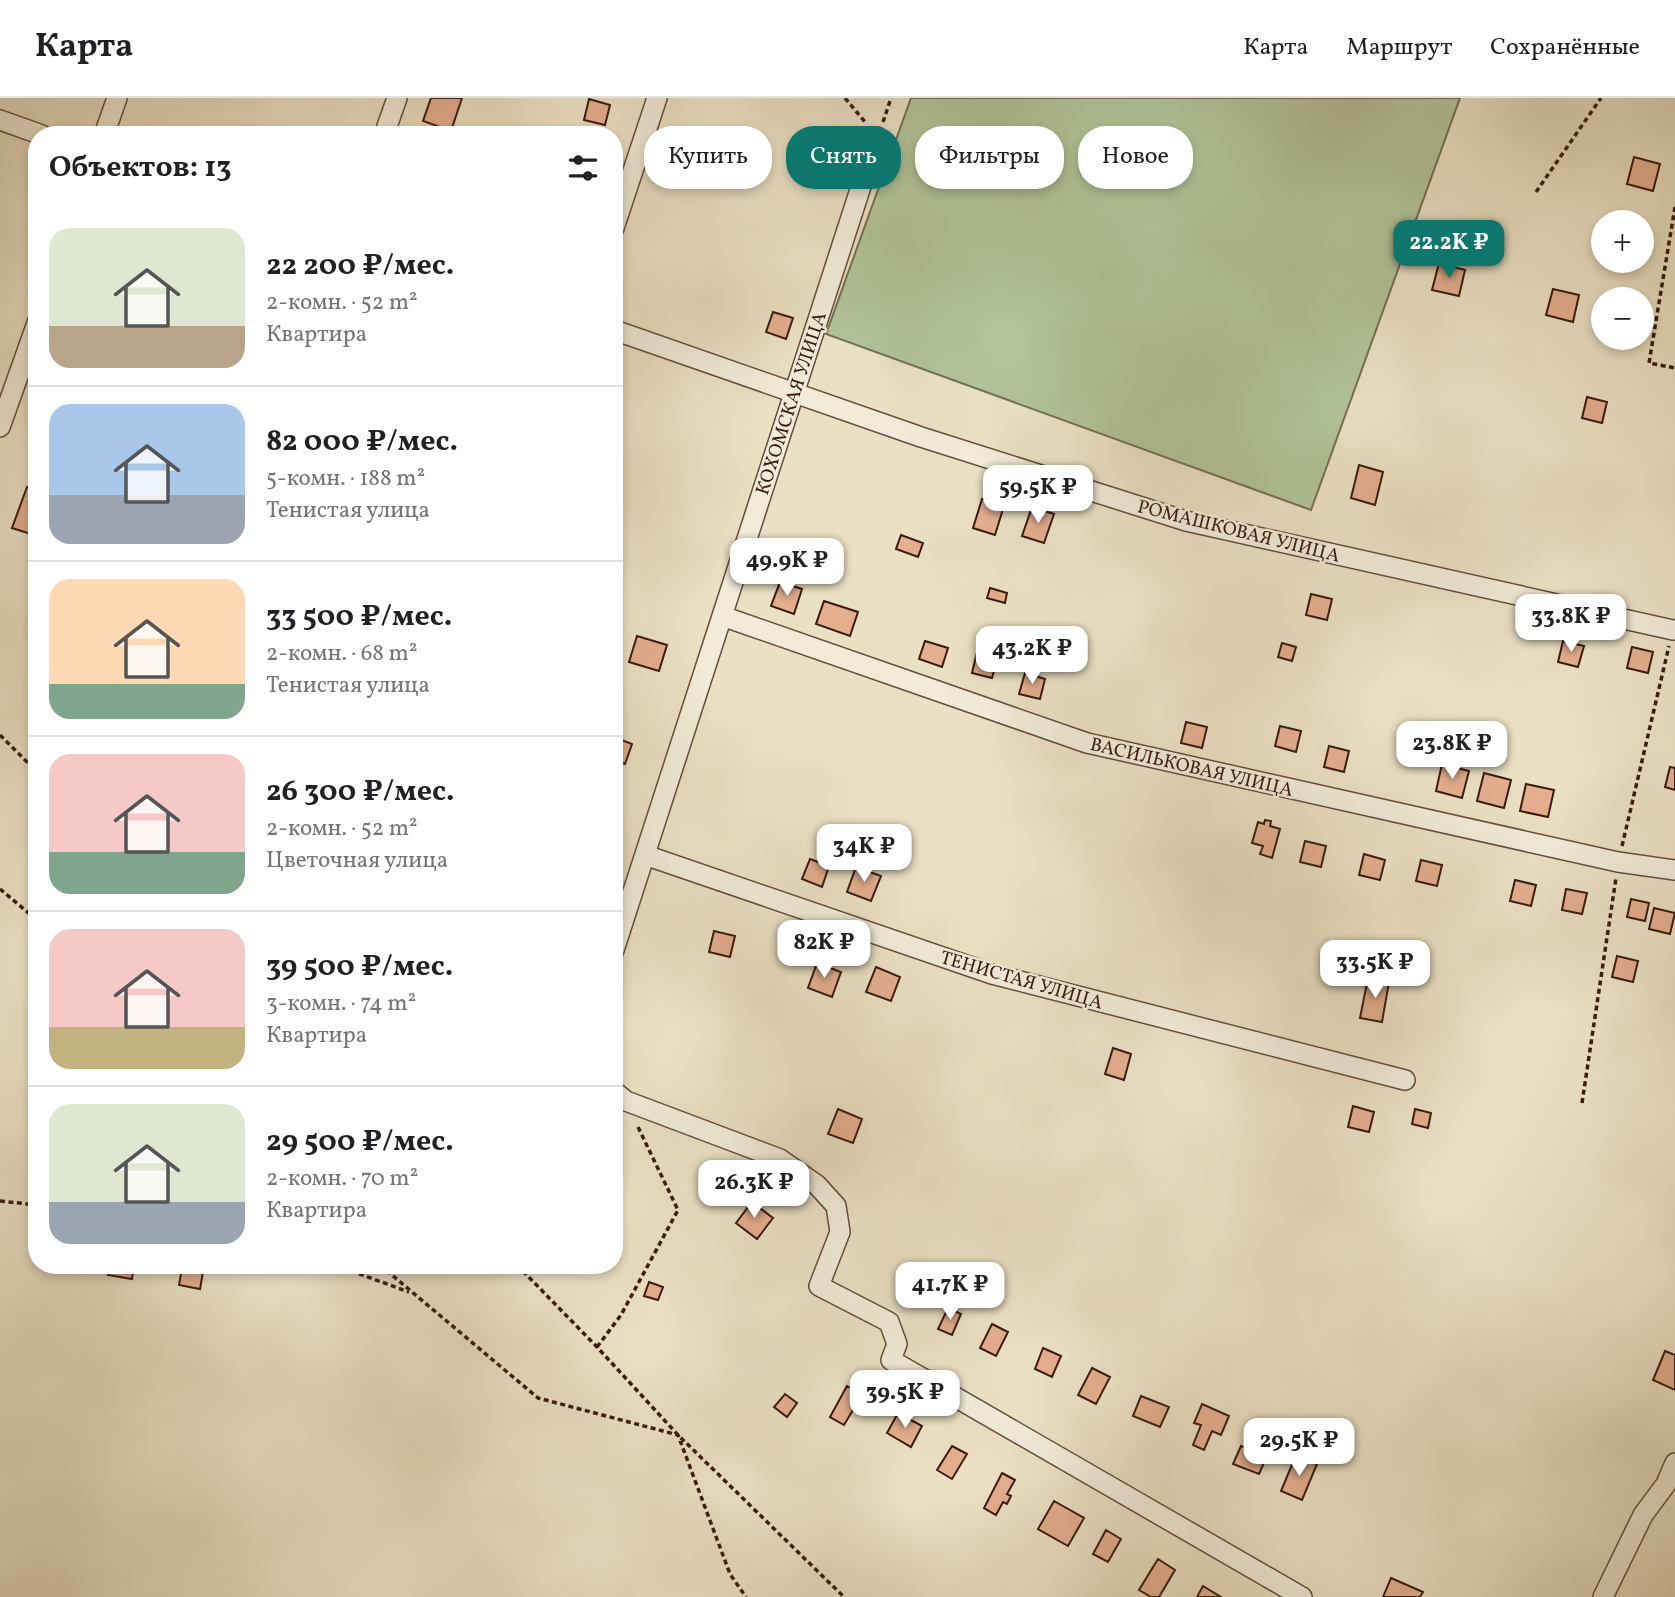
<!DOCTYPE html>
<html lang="ru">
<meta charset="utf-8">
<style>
body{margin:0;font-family:Vollkorn,serif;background:#f2f2f2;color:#202124;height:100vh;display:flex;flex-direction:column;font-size:26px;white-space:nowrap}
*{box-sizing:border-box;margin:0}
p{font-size:23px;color:#757577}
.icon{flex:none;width:38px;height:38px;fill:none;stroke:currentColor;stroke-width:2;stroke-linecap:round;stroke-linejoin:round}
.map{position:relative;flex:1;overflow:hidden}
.drawer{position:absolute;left:28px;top:28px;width:595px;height:1148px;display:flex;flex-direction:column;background:#fff;border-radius:28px;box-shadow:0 4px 10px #0003}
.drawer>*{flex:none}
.guide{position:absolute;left:644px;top:28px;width:665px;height:63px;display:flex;gap:14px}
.buttons{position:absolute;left:1591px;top:112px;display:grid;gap:14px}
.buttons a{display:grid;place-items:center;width:63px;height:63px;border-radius:50%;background:#fff;box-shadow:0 4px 10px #0003;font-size:35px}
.price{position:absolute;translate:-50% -60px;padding:0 16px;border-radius:14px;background:#fff;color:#222;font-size:23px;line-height:46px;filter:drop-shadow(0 2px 4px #0008)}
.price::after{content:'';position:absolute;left:50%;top:42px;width:21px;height:16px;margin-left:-10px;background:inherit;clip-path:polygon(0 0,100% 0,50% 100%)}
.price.selected{background:#0f766e;color:#fff}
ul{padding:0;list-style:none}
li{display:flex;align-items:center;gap:21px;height:175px;padding:0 21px}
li+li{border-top:2px solid #e0e0e0}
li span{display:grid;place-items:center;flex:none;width:196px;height:140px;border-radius:21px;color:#555}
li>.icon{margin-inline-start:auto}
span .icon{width:84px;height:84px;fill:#fffc;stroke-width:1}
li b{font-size:30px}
h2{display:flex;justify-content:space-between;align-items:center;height:84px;padding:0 21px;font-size:30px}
.chip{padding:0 24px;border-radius:28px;background:#fff;box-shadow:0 4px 10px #0003;font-size:24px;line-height:63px}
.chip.selected{background:#0f766e;color:#fff}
header{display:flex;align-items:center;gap:42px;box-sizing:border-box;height:98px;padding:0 35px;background:#fff;border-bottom:2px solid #e0e0e0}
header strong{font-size:33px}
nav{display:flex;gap:38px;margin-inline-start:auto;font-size:24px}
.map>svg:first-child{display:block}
</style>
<header>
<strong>Карта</strong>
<nav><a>Карта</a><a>Маршрут</a><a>Сохранённые</a></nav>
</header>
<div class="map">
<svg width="1675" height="1499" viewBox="0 0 1675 1499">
<rect width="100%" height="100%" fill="#eae0c3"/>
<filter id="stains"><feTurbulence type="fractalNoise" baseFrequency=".00286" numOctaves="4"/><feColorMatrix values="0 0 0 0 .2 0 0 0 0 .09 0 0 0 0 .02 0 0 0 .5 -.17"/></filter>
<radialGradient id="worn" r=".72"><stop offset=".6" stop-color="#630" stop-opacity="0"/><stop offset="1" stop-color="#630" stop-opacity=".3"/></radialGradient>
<path fill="#b1c398" stroke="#756f54" stroke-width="2" d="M911 0H1460L1311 412 826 236Z"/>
<path fill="#e4ae8f" stroke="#391b0f" stroke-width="2" d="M431 0H462L451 33 423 23Z
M589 1 610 7 605 27 584 22Z
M1634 59 1660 66 1653 93 1627 86Z
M1439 165 1465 172 1459 198 1432 192Z
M1553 191 1579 197 1573 224 1546 217Z
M773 214 793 220 786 241 766 234Z
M1587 299 1607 304 1602 325 1582 320Z
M1359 367 1383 374 1375 407 1351 400Z
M27 389 37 393V438L12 430Z
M988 395 1000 399 997 409 1003 411 995 437 973 430 982 401 986 402Z
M1032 409 1054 416 1044 445 1022 438Z
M901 437 923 445 918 459 896 451Z
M780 484 802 491 794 516 771 508Z
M990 490 1007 495 1005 505 987 500Z
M1311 496 1332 501 1327 522 1306 517Z
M824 503 858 514 850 538 816 526Z
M637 538 667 547 659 573 629 564Z
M925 543 948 550 942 569 919 561Z
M1563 543 1584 548 1578 569 1558 564Z
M1282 545 1296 549 1292 563 1278 559Z
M1632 549 1653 554 1648 575 1627 570Z
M978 550 999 556 992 580 972 575Z
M1025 575 1045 581 1040 601 1019 596Z
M1186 624 1207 629 1202 650 1181 645Z
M1280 628 1301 633 1296 654 1275 648Z
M614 639 632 646 625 666 614 662Z
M1329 648 1349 653 1344 674 1324 669Z
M1442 666 1469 673 1462 700 1436 693Z
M1670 669 1675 670V692L1665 689Z
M1484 675 1511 682 1504 710 1477 703Z
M1526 686 1554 692 1548 719 1520 713Z
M1265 722 1271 723 1270 728 1280 731 1272 760 1260 756 1263 748 1252 745 1258 724 1264 726Z
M1305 743 1326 748 1321 769 1300 764Z
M1364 756 1385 762 1380 782 1359 777Z
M810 761 829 768 822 789 802 781Z
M1421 762 1442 767 1437 788 1416 783Z
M856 769 881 778 871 803 847 794Z
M1515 782 1536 787 1531 808 1510 803Z
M1566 791 1587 795 1582 816 1562 812Z
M1631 801 1649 805 1645 823 1627 819Z
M1654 810 1675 815 1670 836 1649 831Z
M714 833 735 838 730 859 709 854Z
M1617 858 1638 863 1633 884 1612 879Z
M817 865 841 874 832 899 808 890Z
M876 869 900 879 891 903 866 894Z
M1368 880 1389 884 1382 924 1360 920Z
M1113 950 1131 956 1124 982 1105 976Z
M1353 1008 1374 1014 1369 1034 1348 1029Z
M838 1011 862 1021 853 1045 828 1036Z
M1415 1011 1431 1015 1428 1030 1412 1026Z
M752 1104 773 1120 757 1141 736 1125Z
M109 1167H134L132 1181 108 1177Z
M182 1170 203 1174 200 1191 179 1187Z
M649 1184 663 1189 658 1202 644 1198Z
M948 1210 961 1216 952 1237 938 1231Z
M992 1226 1008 1234 996 1258 980 1250Z
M1043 1250 1061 1258 1052 1279 1035 1271Z
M1665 1253 1675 1257V1292L1653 1282Z
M1092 1270 1110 1279 1096 1306 1078 1297Z
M847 1288 862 1297 844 1327 830 1319Z
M785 1296 797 1305 787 1319 774 1309Z
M1141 1298 1169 1309 1160 1329 1133 1318Z
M1202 1306 1229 1318 1221 1337 1212 1333 1204 1352 1193 1347 1201 1327 1194 1325Z
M898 1315 922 1328 911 1349 887 1335Z
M952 1348 967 1356 952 1381 937 1372Z
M1241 1348 1267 1358 1259 1376 1233 1366Z
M1296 1357 1317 1366 1302 1402 1281 1393Z
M1002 1375 1015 1382 1007 1396 1011 1398 1007 1406 1003 1404 996 1417 984 1410Z
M1054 1403 1084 1420 1068 1448 1038 1431Z
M1106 1432 1121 1441 1108 1464 1093 1456Z
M1158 1461 1175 1472 1159 1499H1151L1139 1492Z
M1391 1480 1423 1494 1420 1499H1383Z
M1203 1488 1221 1499H1197Z"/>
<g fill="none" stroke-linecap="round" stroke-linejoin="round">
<defs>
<path id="minor" d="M0 22 42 37
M104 37 117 0
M384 37 397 0
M614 130 657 0
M614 232 921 339 1186 423 1673 532
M0 329 37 225
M722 518 1087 645 1618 764 1675 772
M645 757 992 876 1405 982
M614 852 877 39
M614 993 626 1003 780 1061 817 1087 836 1108 840 1134 819 1188 889 1224 897 1246 891 1262 1302 1499
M1603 1499 1643 1417 1666 1386 1675 1365"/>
</defs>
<use href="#minor" stroke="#654c3c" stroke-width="22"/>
<path stroke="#391b0f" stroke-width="3.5" stroke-dasharray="5 3.5" stroke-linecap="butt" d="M845 0 866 25
M883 24 891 0
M1536 94 1601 0
M1675 109 1649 265 1675 270
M0 637 37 674
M1622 748 1669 548
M0 791 37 822
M1582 1005 1616 780
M0 1103 37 1107
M335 1167 409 1194
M380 1167 538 1300 678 1337 730 1476 746 1499
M517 1167 597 1249 678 1337 844 1499
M597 1249 621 1217 678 1112 637 1027"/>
<use href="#minor" stroke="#f1ebd8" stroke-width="19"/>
</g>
<g text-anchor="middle" stroke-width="5" stroke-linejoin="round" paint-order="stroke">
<g font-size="19" fill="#391b0f" stroke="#f1ebd8">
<text transform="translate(790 305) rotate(-72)" y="7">КОХОМСКАЯ УЛИЦА</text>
<text transform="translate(1239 432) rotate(14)" y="7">РОМАШКОВАЯ УЛИЦА</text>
<text transform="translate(1192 668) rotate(13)" y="7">ВАСИЛЬКОВАЯ УЛИЦА</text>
<text transform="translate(1022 881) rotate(16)" y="7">ТЕНИСТАЯ УЛИЦА</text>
</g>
</g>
<rect width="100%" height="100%" filter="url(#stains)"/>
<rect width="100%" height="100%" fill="url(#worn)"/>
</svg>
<div class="buttons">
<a>+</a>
<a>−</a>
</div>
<b class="price selected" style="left:1449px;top:182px">22.2K ₽</b>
<b class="price" style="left:1038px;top:427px">59.5K ₽</b>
<b class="price" style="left:787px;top:500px">49.9K ₽</b>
<b class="price" style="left:1571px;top:556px">33.8K ₽</b>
<b class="price" style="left:1032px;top:588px">43.2K ₽</b>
<b class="price" style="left:1452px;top:683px">23.8K ₽</b>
<b class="price" style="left:864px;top:786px">34K ₽</b>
<b class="price" style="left:824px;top:882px">82K ₽</b>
<b class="price" style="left:1375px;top:902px">33.5K ₽</b>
<b class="price" style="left:754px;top:1122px">26.3K ₽</b>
<b class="price" style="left:950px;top:1224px">41.7K ₽</b>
<b class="price" style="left:905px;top:1332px">39.5K ₽</b>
<b class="price" style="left:1299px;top:1380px">29.5K ₽</b>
<div class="guide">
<a class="chip">Купить</a>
<a class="chip selected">Снять</a>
<a class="chip">Фильтры</a>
<a class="chip">Новое</a>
</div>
<section class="drawer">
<h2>Объектов: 13<svg class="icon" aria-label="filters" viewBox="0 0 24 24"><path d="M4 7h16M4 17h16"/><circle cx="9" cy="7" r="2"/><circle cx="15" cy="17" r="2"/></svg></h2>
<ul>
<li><span style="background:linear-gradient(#dfe7d0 70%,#b9a48a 0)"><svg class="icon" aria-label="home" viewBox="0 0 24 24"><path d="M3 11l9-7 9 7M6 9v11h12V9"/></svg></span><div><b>22 200 ₽/мес.</b><p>2-комн. · 52 m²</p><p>Квартира</p></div></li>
<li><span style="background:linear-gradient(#a9c7e8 65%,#9aa5b1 0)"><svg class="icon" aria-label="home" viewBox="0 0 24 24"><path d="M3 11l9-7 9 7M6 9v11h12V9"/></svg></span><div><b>82 000 ₽/мес.</b><p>5-комн. · 188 m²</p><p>Тенистая улица</p></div></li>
<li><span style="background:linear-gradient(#ffd9b3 75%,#7fa58c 0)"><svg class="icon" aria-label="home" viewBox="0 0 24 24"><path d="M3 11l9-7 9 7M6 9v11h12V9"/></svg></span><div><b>33 500 ₽/мес.</b><p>2-комн. · 68 m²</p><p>Тенистая улица</p></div></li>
<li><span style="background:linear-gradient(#f6c9c9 70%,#7fa58c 0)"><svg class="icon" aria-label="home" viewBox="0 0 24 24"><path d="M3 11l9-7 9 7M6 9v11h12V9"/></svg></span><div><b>26 300 ₽/мес.</b><p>2-комн. · 52 m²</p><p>Цветочная улица</p></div></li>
<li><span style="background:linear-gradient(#f6c9c9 70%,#c2b280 0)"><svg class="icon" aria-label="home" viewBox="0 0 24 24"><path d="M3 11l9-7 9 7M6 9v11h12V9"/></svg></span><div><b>39 500 ₽/мес.</b><p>3-комн. · 74 m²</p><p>Квартира</p></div></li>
<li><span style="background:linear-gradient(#dfe7d0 70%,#9aa5b1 0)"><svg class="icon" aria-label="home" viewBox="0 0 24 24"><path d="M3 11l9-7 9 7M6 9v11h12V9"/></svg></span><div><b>29 500 ₽/мес.</b><p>2-комн. · 70 m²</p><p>Квартира</p></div></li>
</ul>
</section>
</div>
